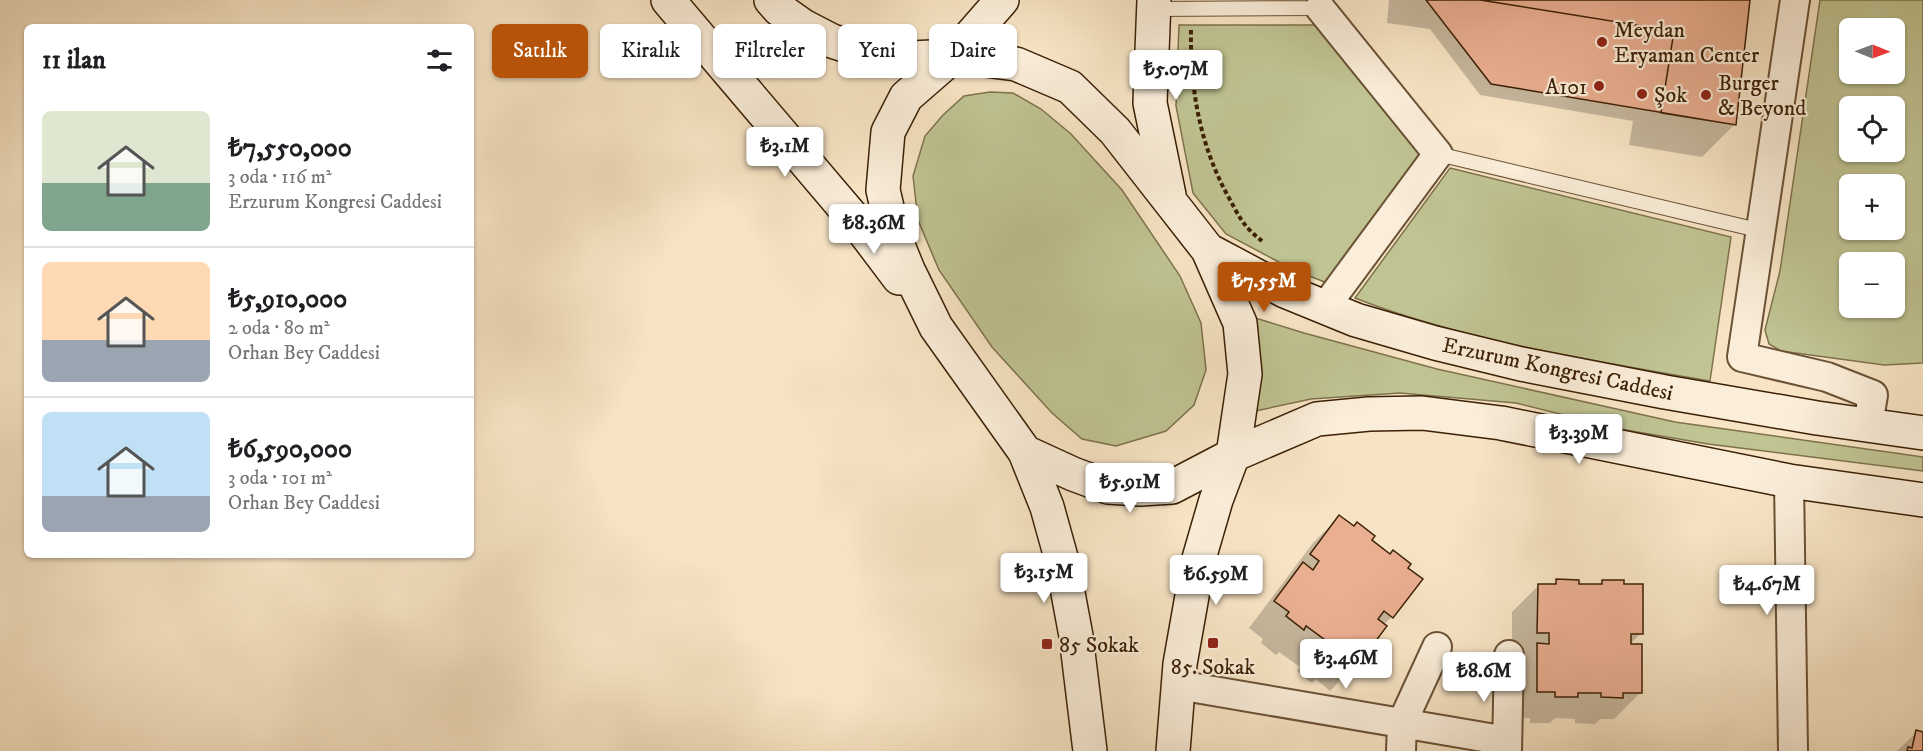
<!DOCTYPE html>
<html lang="tr">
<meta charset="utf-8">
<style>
body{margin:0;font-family:"IM FELL DW Pica",serif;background:#f6f6f6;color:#202124;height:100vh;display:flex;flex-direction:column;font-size:22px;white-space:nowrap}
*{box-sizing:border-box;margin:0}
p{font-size:20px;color:#757577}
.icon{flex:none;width:33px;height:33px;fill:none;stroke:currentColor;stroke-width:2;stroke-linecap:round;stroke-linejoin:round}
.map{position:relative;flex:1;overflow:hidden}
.drawer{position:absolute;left:24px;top:24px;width:450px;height:534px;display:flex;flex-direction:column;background:#fff;border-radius:9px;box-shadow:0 2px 4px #0004}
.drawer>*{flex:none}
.banner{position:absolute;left:492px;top:24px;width:570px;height:54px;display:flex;gap:12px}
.needle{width:39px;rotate:91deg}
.tools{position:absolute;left:1839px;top:18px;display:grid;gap:12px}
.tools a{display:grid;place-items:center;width:66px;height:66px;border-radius:9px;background:#fff;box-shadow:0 2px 4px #0004;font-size:30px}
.price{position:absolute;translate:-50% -51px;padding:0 14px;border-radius:6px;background:#fff;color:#222;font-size:20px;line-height:39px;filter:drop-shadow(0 2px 3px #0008)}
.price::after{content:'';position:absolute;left:50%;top:36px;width:18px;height:14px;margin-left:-9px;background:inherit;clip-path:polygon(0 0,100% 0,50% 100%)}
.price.active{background:#b45309;color:#fff}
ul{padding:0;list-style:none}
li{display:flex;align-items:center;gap:18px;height:150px;padding:0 18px}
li+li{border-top:2px solid #e0e0e0}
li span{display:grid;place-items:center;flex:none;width:168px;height:120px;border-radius:9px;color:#555}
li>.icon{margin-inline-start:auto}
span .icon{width:72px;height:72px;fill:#fffc;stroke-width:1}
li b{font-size:26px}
h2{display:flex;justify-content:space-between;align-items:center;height:72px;padding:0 18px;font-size:26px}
.tag{padding:0 21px;border-radius:9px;background:#fff;box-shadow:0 2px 4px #0004;font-size:21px;line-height:54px}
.tag.active{background:#b45309;color:#fff}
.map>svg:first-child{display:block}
</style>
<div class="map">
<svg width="1923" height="751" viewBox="0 0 1923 751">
<rect width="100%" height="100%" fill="#f7e4c4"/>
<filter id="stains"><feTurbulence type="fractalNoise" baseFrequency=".00333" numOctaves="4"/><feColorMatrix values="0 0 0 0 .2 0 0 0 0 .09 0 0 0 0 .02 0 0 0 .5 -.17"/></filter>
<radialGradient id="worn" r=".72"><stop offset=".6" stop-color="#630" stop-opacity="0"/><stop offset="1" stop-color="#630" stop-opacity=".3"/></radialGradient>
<path fill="#c0c392" stroke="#7e724c" stroke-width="1.5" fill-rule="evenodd" d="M1820 0H1923V363L1884 365 1781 351 1769 344 1765 330 1780 271ZM1850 28H1894V74H1850ZM1850 106H1894V152H1850ZM1894 184V230H1850V184ZM1850 262H1894V308H1850Z
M1179 25H1323L1425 150 1327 283 1292 269 1226 234 1193 193 1176 106Z
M990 92 1013 93 1041 109 1071 134 1122 190 1180 276 1201 323 1206 370 1194 405 1166 431 1116 446 1082 439 1052 413 992 347 939 270 918 220 913 176 925 136 943 115 964 96Z
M1450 168 1731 237 1710 381C1595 361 1464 341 1355 298Z
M1252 317 1304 333 1437 369 1675 422 1923 457V471L1708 444 1620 429 1516 403 1400 393 1311 399 1246 413Z"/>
<path fill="#0003" d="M1389 0H1749L1735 124 1702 157 1629 145 1633 121 1480 95 1430 29 1387 23Z
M1339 517 1370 540 1392 617 1383 625 1385 626 1356 664 1330 691 1316 679 1312 683 1297 671 1300 667 1279 652 1276 655 1261 643 1263 639 1249 628 1313 543Z
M1557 581 1577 586H1598L1603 581 1641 633 1628 646 1640 693 1614 719H1600L1595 724 1575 723V719L1555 718 1550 723H1530V718H1511L1512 671 1524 659H1512V612L1538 586H1552Z
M1917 732 1923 733V751H1897Z"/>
<path fill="#eaaf91" stroke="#3c2005" stroke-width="1.5" d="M1426 0H1750L1736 125 1491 84Z
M1480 0H1750L1736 125 1661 113 1674 31Z
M1339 515 1354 526 1357 522 1375 536 1372 540 1390 554 1393 550 1411 564 1408 568 1423 579 1393 618 1384 611 1378 619 1387 626 1358 665 1343 654 1340 657 1322 644 1325 640 1306 626 1304 630 1286 616 1289 612 1274 601 1303 562 1313 570 1319 561 1310 554Z
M1556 579 1579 580V584H1602V580H1624V584H1643V634H1631V644H1642V693H1623V698L1601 697V693H1578V697H1555V692H1537V643L1549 644V633H1537L1538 584H1556Z
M1916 730 1923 732V751H1907L1908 747 1912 748Z"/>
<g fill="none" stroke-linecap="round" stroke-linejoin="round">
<defs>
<path id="service" d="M1154 9 1320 8 1321 5
M1438 154 1762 231"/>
<path id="minor" d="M1795 0 1742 357 1827 377 1873 395 1868 425
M1320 8 1438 154 1325 307
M1789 481 1793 751
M1178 685 1507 741
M1401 751 1402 723 1437 647
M1507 751 1509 655"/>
<path id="secondary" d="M668 0 859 225 899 278
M771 0 779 9 803 26 832 41 876 55 911 58 953 56 1016 64 1070 87 1115 131 1208 250 1240 323 1245 374 1233 455 1216 500 1198 562 1180 664 1173 751
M1002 0 953 56 906 97 888 132 883 190 893 233 908 270 936 327 1025 452 1073 474 1108 487 1140 489 1172 487 1233 455 1317 419 1369 414 1422 413 1501 423 1789 481 1923 500
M1154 0 1150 103 1169 195
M1208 250 1285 291 1356 320 1435 343 1521 364 1665 392 1817 418 1923 433
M1025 452 1047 507 1062 561 1076 636 1090 751"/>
</defs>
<use href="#service" stroke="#6b5135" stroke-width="16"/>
<use href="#minor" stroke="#6b5135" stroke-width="32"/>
<use href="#secondary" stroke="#3c2005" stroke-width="36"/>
<path stroke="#3c2005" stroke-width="4" stroke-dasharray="4.5 3" stroke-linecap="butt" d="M1191 30C1190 90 1200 146 1229 198 1240 218 1243 226 1262 241"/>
<use href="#service" stroke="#faedd9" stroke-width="14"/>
<use href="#minor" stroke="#faedd9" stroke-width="28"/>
<use href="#secondary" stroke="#faedd9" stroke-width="33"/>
</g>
<g fill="#8f2418" stroke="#faedd9" stroke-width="2">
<circle cx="1602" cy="42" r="6"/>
<circle cx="1599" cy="86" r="6"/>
<circle cx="1642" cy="94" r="6"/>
<circle cx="1706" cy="95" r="6"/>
<rect x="1207" y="637" width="12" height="12" rx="3"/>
<rect x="1041" y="638" width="12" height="12" rx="3"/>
</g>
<g text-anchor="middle" stroke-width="4.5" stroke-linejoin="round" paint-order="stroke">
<g font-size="22" fill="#3c2005" stroke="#faedd9" text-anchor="start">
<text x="1614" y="37">Meydan<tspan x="1614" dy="25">Eryaman Center</tspan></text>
<text x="1718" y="90">Burger<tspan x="1718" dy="25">&amp; Beyond</tspan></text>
<text x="1587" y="94" text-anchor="end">A101</text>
<text x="1654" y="102">Şok</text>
<text x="1059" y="652">85 Sokak</text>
<text x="1213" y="674" text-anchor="middle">85. Sokak</text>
</g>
<g font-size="22" fill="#3c2005" stroke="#faedd9">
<text transform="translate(1558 368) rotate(12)" y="8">Erzurum Kongresi Caddesi</text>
</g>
</g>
<rect width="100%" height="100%" filter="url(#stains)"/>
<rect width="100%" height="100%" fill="url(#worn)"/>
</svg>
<div class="tools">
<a><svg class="needle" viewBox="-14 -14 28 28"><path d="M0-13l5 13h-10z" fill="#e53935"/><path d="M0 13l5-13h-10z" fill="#757577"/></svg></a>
<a><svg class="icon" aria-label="locate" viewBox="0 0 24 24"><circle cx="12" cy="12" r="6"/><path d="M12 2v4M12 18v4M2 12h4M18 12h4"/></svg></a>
<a>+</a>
<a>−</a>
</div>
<b class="price" style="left:1176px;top:101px">₺5.07M</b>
<b class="price" style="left:785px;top:178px">₺3.1M</b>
<b class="price" style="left:874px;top:255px">₺8.36M</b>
<b class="price active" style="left:1264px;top:313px">₺7.55M</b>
<b class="price" style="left:1579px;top:465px">₺3.39M</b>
<b class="price" style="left:1130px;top:514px">₺5.91M</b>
<b class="price" style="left:1044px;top:604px">₺3.15M</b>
<b class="price" style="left:1216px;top:606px">₺6.59M</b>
<b class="price" style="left:1767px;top:616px">₺4.67M</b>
<b class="price" style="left:1346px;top:690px">₺3.46M</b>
<b class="price" style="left:1484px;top:703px">₺8.6M</b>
<div class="banner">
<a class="tag active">Satılık</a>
<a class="tag">Kiralık</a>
<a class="tag">Filtreler</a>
<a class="tag">Yeni</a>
<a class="tag">Daire</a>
</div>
<section class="drawer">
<h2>11 ilan<svg class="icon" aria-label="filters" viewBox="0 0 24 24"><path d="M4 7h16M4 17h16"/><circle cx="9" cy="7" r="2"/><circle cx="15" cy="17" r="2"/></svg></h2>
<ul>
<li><span style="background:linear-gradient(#dfe7d0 60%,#7fa58c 0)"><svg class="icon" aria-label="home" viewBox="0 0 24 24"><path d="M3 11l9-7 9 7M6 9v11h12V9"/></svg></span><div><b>₺7,550,000</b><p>3 oda · 116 m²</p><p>Erzurum Kongresi Caddesi</p></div></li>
<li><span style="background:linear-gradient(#ffd9b3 65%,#9aa5b1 0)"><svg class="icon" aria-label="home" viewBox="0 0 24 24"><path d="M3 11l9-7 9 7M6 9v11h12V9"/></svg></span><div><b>₺5,910,000</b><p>2 oda · 80 m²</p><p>Orhan Bey Caddesi</p></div></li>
<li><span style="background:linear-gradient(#bfe0f5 70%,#9aa5b1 0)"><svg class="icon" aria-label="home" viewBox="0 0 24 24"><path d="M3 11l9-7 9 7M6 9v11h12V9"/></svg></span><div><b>₺6,590,000</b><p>3 oda · 101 m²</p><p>Orhan Bey Caddesi</p></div></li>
</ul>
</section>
</div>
